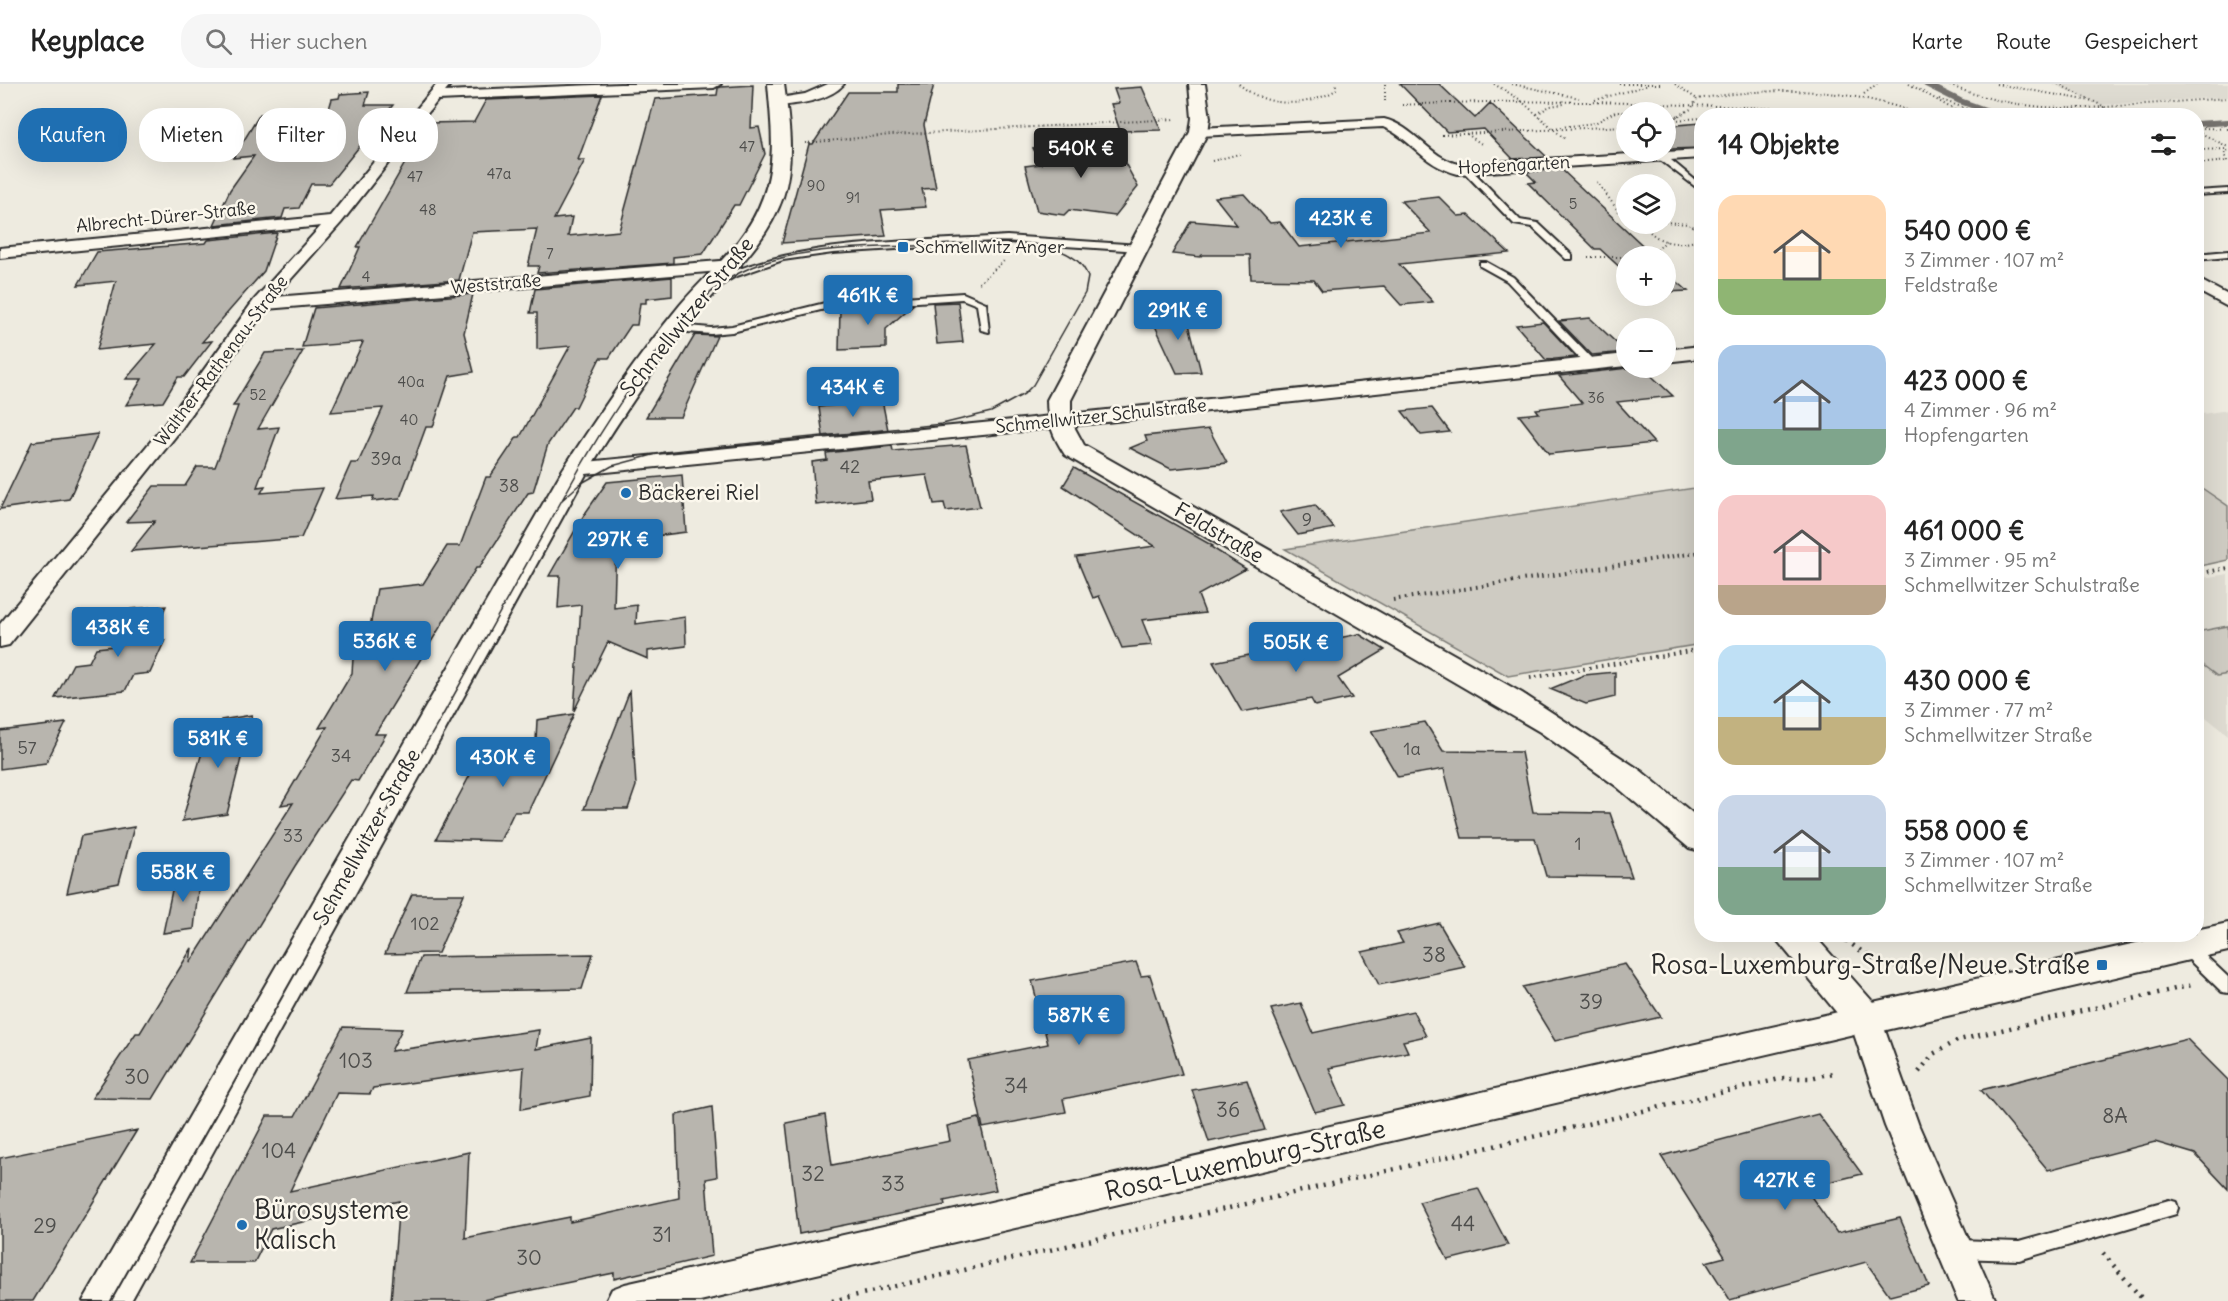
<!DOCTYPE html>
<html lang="de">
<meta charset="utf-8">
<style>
body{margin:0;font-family:Delius,sans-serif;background:#f6f6f6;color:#222;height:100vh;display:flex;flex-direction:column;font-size:22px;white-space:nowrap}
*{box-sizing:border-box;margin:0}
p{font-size:20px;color:#767676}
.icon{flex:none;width:33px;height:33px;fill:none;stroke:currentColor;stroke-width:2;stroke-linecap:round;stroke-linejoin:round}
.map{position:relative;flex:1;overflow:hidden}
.side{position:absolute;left:1694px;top:24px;width:510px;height:834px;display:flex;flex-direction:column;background:#fff;border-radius:24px;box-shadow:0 6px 24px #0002}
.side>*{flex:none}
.top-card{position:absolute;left:18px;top:24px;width:570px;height:54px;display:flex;gap:12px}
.tools{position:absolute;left:1616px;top:18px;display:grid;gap:12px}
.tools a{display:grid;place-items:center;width:60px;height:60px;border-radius:50%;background:#fff;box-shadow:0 6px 24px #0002;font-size:30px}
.price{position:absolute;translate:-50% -51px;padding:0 14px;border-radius:6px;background:#1f6fb2;color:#fff;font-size:20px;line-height:39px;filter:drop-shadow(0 2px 3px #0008)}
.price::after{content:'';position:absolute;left:50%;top:36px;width:18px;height:14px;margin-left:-9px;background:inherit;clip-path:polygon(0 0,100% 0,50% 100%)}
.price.selected{background:#222;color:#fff}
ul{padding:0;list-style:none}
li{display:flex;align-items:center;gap:18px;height:150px;padding:0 24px}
li span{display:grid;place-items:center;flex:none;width:168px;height:120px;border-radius:18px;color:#555}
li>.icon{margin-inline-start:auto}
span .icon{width:72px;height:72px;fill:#fffc;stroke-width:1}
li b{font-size:26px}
h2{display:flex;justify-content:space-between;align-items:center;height:72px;padding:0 24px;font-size:26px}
.pill{padding:0 21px;border-radius:24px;background:#fff;box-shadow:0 6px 24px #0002;font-size:21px;line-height:54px}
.pill.selected{background:#1f6fb2;color:#fff}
header{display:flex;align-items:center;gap:36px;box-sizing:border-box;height:84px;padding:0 30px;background:#fff;border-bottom:2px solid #e0e0e0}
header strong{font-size:28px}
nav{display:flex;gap:33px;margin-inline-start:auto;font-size:21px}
.search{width:420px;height:54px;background:#f6f6f6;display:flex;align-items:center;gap:15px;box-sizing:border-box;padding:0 21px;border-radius:24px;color:#767676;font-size:22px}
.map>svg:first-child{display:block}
</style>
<header>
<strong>Keyplace</strong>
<div class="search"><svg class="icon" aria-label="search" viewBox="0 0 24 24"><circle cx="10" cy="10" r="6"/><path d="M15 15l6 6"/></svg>Hier suchen</div>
<nav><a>Karte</a><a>Route</a><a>Gespeichert</a></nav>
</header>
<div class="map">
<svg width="2228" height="1217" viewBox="0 0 2228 1217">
<rect width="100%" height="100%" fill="#eeebe0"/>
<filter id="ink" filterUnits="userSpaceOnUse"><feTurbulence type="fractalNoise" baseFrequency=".0167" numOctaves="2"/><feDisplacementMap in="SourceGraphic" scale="12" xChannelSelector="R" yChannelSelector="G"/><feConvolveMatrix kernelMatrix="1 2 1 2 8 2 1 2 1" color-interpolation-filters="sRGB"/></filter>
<g filter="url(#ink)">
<path fill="#dedbd1" d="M2053 0H2228V13L2099 21Z
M2228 326V422L2196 400V331Z
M2228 490V651L2196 625V495Z"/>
<path fill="#cecbc2" stroke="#7c7b76" stroke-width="1.5" d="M2196 400 2228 422V476L2196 483Z
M1701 403V560L1508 592 1285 465Z
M2228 542V590L2217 592 2196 576V548Z"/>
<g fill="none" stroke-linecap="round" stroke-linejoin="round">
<path stroke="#74726e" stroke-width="6" d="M1926 0 1960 17 2002 32
M2196 40 2228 38"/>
</g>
<path fill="#b8b5ae" stroke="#2b2b2b" stroke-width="1.5" d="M898 0H934L924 41 936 104 922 105 926 123 881 126 886 152 782 159 809 60H813L848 8H898Z
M1400 0H1439L1475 34 1490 19 1547 73 1513 75 1484 45 1447 48Z
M753 1 751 44 759 43 765 70 739 121H734L703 170 673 173V179L537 189 539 182H528L537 145 472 148 459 196 341 205 360 163H357L428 39 474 38 486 16 602 11 578 76H585L554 135 572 133 568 152 619 147 655 15 717 11 718 4 721 3Z
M1142 3 1161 46 1120 47 1111 20 1119 19 1114 5Z
M369 8 365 21H393L329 100H311L299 124 285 125 282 134 214 141 230 106 254 72 233 74 260 30 329 25 332 15 339 14 340 10Z
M1701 39V64L1671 65 1665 61V42Z
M1113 57 1138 103 1115 132 1069 126 1064 131 1037 127 1025 82 1041 80 1033 64Z
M1561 85 1654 172H1626V189L1600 165H1595L1528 99 1536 98 1526 88Z
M1244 110 1270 139 1280 138 1299 163 1431 149 1401 117 1439 113 1458 132 1469 131 1509 169 1399 180 1433 218 1401 221 1384 202 1322 207 1314 196 1251 195 1250 171H1202L1200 173 1172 170 1191 137 1237 141 1215 113Z
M277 149 264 187 202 258 212 257 184 293H178L163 318 126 321 142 295H126L156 260 97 266 116 197 78 201 97 168 206 159 208 156Z
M1665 187 1688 207 1665 208Z
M672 193V212L646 215V219H640L637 241H631L609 274H600L576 323H573L548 360 533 408 528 409 479 484H476L375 650H386L358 697 351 696 295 782 153 1015 92 1014 136 949H140L192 864 190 879 293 719 281 721 327 643 319 644 352 589 354 560 367 559 377 505 423 500 447 462H460L486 393H490L517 353H520L570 262 537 265V229H530L535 205Z
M473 210 464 249 474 288 450 292 433 343H426L400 414 372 417 374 412 335 415 351 379H358L383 324 331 328 363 258 302 263 314 224Z
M958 218 963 258 937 260 933 219Z
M914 220 886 245V264L839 266 840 225Z
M1186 228 1201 288 1177 289 1150 231Z
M1590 234 1626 268 1592 271 1559 237Z
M1543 238 1576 273 1546 276 1516 241Z
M695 251 717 252 681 333H646Z
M303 267 258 345 279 343 257 403 265 402 261 409 323 404 301 454 131 467 155 437 126 438 154 402H185L197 383H215L238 322H233L265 269Z
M1628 284H1643L1673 312 1617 318 1654 359 1549 370 1519 331 1539 329 1536 325 1582 319 1559 292Z
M882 316 888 346 823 352 819 323Z
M1432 324 1450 348 1421 351 1402 327Z
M1209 345 1227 379 1171 385 1130 364 1147 357 1145 352Z
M98 350 69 415 0 425 32 358Z
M966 361 980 423 946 427 944 419 934 420 927 391 868 397 871 415 816 421 812 378 827 376 826 369 892 362 893 367Z
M1074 384 1213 462 1211 463 1246 485 1198 511 1205 529 1142 536 1152 561 1122 564 1099 512 1093 514 1076 473 1155 462 1063 402Z
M682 391 686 448 616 457 614 524 637 521 636 540 685 533 686 562 648 567V575L608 558 574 627 581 521 558 524 560 492H549L584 431 607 398Z
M1315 421 1334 444 1298 451 1280 428Z
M166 522 150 558 165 556 150 589 133 591 125 607 55 614 73 580 89 578 96 564 114 562 131 525Z
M1359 550 1385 566 1338 594 1352 614 1315 622 1311 615 1242 628 1213 578Z
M1615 588V613L1586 620 1550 605 1584 591Z
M630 606 636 702 628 725H584Z
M574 630 528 728H514L500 757 436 755 478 676 535 677 537 636Z
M252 631 227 730 182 737 210 641 220 640 221 636Z
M1425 638 1443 667 1521 668 1533 728 1610 729 1632 793 1546 792 1535 754H1462L1444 685 1398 693 1371 647Z
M66 639 46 679 0 685V647Z
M134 743 119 799 67 809 81 752Z
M200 787 194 845 163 849 175 792Z
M412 810H464L438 869 385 870Z
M1439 839 1465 883 1379 901 1362 868 1403 859 1397 849Z
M593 870 582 905 407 908 421 873Z
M1136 878 1141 892 1150 891 1182 990 1063 1015 1066 1028 983 1044 968 976 1048 960 1032 897Z
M1625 880 1661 933 1555 957 1522 903Z
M1301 919 1313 949 1413 927 1426 952 1403 957 1408 968 1329 984 1345 1021 1315 1028 1271 925Z
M343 943 402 945 391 967 539 946 536 965 591 954 590 1012 521 1025 524 983 373 1004 370 1010 337 1009 290 1107 469 1068 465 1154 570 1133V1138L679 1114 676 1031 712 1023 717 1093 706 1095 712 1172 614 1195V1189L478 1217H391L399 1117 271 1145 254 1179H190L267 1032H295Z
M2187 955 2228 996V1105L2195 1070 2155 1058 2048 1086 1981 1006Z
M1247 996 1265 1046 1209 1058 1192 1006Z
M1818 1030 1862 1090 1805 1104 1837 1149 1900 1134 1929 1202 1890 1212 1866 1178 1730 1216 1706 1178 1725 1173 1661 1072Z
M825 1031 832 1081 950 1057 947 1042 979 1034 996 1106 944 1117 945 1121 799 1150 786 1039Z
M137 1046 33 1217H0V1074Z
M1478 1104 1508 1161 1448 1176 1419 1118Z"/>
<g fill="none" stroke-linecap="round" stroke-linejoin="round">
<defs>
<path id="service" d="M1659 71H1665L1701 101V107L1659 75Z
M1464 84H1470L1520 136 1538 139 1572 171V175H1566L1532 143 1514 140 1464 88Z
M2228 105V109L2196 111V107Z
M1007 152 1140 161 1144 164 1140 167 1007 158 833 169 783 176 734 193 719 202 711 200C721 190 735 187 748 182 828 155 923 158 1007 152Z
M2228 167V173L2196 176V170Z
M1480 178H1486L1513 193 1595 278V282H1587L1507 197 1480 182Z
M963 209 986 219 989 248 981 246 977 221 962 215 829 224 732 248 711 250 676 247 671 244 676 241 711 244 732 242 829 218Z
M2185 856 2191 858 2228 893V909L2222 908 2179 866 2177 862 2179 858Z
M2169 1116 2176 1118 2178 1124 2176 1130 2019 1176 1957 1174 1950 1171 1947 1165 1950 1159 1957 1156 2019 1158Z"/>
<path id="minor" d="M437 0H451L445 7 620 0H721L714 4 438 16 341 139 275 213 732 176 741 181 732 186 266 225 179 348 9 561 0 563V540L165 340 254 216 321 142 0 174V164L330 132Z
M828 0H844C829 17 799 20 778 22L771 18 773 15 805 10Z
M1384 35C1414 42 1429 73 1458 80L1701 66V74L1458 90C1420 80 1413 55 1383 43L1199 52 1192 48 1199 44Z
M2196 194 2228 211V223L2196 206Z
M1701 262V274L1665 278V266Z
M1626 270V282L1023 347 576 391 569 389 565 385 569 381 576 379 1023 335Z
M1865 922 1876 926 1881 935 1919 1042 1996 1217H1958L1885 1042 1854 950 700 1217H606L612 1205 625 1200Z"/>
<path id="tertiary" d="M768 0H784C789 38 795 76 783 113 766 161 727 193 696 231 657 279 622 332 589 385L131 1217H83L563 385C600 329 637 273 680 221 710 186 747 158 763 113 777 76 771 38 768 0Z
M1189 0H1205L1210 34 1208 48 1071 316V337L1084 361 1522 609 1640 686 1701 736V767L1689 764 1616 702 1540 648 1065 371C1053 353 1047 337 1047 316L1190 48 1192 34Z
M2228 839V867L1865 951 1851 946 1772 850H1813L1873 918 2176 850H2196V846Z"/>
</defs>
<use href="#service" stroke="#2b2b2b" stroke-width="4"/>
<use href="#minor" stroke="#2b2b2b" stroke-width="4"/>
<use href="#tertiary" stroke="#2b2b2b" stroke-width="4"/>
<path stroke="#2b2b2b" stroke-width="2" stroke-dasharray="1 3" stroke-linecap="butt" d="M1239 0C1266 24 1306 24 1336 6V0
M1385 0V19
M1494 0 1519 15 1566 56
M1512 0 1579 14
M1619 0H1660
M1675 0 1697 15
M1909 0 1965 32
M1946 0C1998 21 2049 27 2104 23
M1996 0 2091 17
M2058 0 2105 23 2228 14
M1864 10 1877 0
M1939 15 1987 32
M1595 16 1649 1
M1402 21C1497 16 1591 17 1686 21 1741 23 1795 24 1850 32
M1537 30 1550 22 1564 20 1562 16
M1665 30 1679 32
M1739 32 1778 29 1776 24
M1674 36 1701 34
M1665 39 1691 25 1697 15C1776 2 1849 3 1924 32
M1553 44 1595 39 1615 28H1655
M2228 45 2204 44 2197 47 2228 63
M1467 50 1483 61
M1442 51 1626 42
M805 59 891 51 1175 35
M2196 66 2228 65
M1212 77 1243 69
M2227 77 2224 70 2228 66
M2196 80 2228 77
M1597 98 1619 128 1626 132
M1665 138 1688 140 1701 146
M1638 140 1648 145
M1655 140 1648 146C1662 161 1683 162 1701 155
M1634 172 1656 167 1666 157
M1588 173H1626
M979 199 1005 176"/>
<path stroke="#2b2b2b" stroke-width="4" stroke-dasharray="1.5 4.5" stroke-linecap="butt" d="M2196 490 2228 484
M1393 516 1701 468
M1530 594 1701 565"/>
<path stroke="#2b2b2b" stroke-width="4.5" stroke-dasharray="2 6" stroke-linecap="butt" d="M1840 851C1865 872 1891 887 1924 886
M1919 988 1933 970 1959 956 2192 901
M2103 1169 2144 1217
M832 1217 1784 994H1810L1833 989"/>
<use href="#service" fill="#fbf7ec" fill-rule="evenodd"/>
<use href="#minor" fill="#fbf7ec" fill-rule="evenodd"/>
<use href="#tertiary" fill="#fbf7ec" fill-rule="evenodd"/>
<path stroke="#2b2b2b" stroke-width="1.5" d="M994 158C1023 158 1077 159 1088 193L1085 209 1033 301 1024 310 991 328 942 340 664 368 612 382 580 400 562 416C596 353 676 221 739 189 791 163 856 164 913 162 940 161 967 159 994 158Z
M352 788 444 629 562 416"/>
<path stroke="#2b2b2b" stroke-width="2" d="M111 1217 353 787"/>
</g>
</g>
<g fill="#1f6fb2" stroke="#fbf7ec" stroke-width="2">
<rect x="897" y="157" width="12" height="12" rx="3"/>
<circle cx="626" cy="409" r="6"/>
<rect x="2096" y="875" width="12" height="12" rx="3"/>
<circle cx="242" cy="1141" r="6"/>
</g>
<g text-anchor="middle" stroke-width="5" stroke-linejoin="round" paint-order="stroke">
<g font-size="15" fill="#4e4e4c">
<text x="747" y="68">47</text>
<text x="499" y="95">47a</text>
<text x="415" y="98">47</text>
<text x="816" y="107">90</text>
<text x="853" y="119">91</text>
<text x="1573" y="125">5</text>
<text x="428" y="131">48</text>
<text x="550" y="175">7</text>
<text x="366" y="198">4</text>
<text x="411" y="303">40a</text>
<text x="258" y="316">52</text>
<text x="1596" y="319">36</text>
<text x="409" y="341">40</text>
</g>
<g font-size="18" fill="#2b2b2b" stroke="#fbf7ec">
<text transform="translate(1514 81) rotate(-3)" y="6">Hopfengarten</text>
<text transform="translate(166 133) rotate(-6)" y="6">Albrecht-Dürer-Straße</text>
<text transform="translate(496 200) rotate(-5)" y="6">Weststraße</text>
<text transform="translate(221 277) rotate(-53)" y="6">Walther-Rathenau-Straße</text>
<text transform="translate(1101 332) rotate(-6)" y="6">Schmellwitzer Schulstraße</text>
</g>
<g font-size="18" fill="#2b2b2b" stroke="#fbf7ec" text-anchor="start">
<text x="915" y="169">Schmellwitz Anger</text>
</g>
<g font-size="18" fill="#4e4e4c">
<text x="386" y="381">39a</text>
<text x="850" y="389">42</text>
<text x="509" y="408">38</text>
<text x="1307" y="442">9</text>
<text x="27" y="670">57</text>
<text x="1412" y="671">1a</text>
<text x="341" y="678">34</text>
<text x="293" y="758">33</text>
<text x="1578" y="766">1</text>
<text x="425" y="846">102</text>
</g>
<g font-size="21" fill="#2b2b2b" stroke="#fbf7ec">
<text transform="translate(687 233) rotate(-51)" y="7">Schmellwitzer Straße</text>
<text transform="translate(1219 449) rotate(30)" y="7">Feldstraße</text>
<text transform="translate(367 753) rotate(-61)" y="7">Schmellwitzer Straße</text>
</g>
<g font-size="21" fill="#2b2b2b" stroke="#fbf7ec" text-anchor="start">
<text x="638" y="416">Bäckerei Riel</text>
</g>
<g font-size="21" fill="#4e4e4c">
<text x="1434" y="878">38</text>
<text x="1591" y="925">39</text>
<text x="356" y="984">103</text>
<text x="137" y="1000">30</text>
<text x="1016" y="1009">34</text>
<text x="1228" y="1033">36</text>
<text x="2115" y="1039">8A</text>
<text x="279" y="1074">104</text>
<text x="813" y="1097">32</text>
<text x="893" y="1107">33</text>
<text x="1463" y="1147">44</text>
<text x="45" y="1149">29</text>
<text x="662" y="1158">31</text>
<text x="529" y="1181">30</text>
</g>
<g font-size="26" fill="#2b2b2b" stroke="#fbf7ec" text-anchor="end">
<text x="2090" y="890">Rosa-Luxemburg-Straße/Neue Straße</text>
<text x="254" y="1135" text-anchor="start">Bürosysteme<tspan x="254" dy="30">Kalisch</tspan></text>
</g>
<g font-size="26" fill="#2b2b2b" stroke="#fbf7ec">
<text transform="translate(1245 1076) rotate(-13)" y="9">Rosa-Luxemburg-Straße</text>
</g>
</g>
</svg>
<div class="tools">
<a><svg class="icon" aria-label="locate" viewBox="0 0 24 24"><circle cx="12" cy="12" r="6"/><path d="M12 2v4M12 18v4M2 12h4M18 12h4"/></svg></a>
<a><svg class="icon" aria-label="layers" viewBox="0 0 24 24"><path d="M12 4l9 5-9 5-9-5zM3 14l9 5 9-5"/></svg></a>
<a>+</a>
<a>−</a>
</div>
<b class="price selected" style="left:1081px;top:95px">540K €</b>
<b class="price" style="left:1341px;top:165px">423K €</b>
<b class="price" style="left:868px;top:242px">461K €</b>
<b class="price" style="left:1178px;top:257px">291K €</b>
<b class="price" style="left:853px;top:334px">434K €</b>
<b class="price" style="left:618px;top:486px">297K €</b>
<b class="price" style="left:118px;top:574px">438K €</b>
<b class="price" style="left:385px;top:588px">536K €</b>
<b class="price" style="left:1296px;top:589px">505K €</b>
<b class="price" style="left:218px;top:685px">581K €</b>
<b class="price" style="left:503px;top:704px">430K €</b>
<b class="price" style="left:183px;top:819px">558K €</b>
<b class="price" style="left:1079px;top:962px">587K €</b>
<b class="price" style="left:1785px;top:1127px">427K €</b>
<div class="top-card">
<a class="pill selected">Kaufen</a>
<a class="pill">Mieten</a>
<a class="pill">Filter</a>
<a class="pill">Neu</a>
</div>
<section class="side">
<h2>14 Objekte<svg class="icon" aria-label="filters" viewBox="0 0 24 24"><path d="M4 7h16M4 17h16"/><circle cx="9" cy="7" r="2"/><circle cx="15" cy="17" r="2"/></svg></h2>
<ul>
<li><span style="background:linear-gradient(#ffd9b3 70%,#8fb573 0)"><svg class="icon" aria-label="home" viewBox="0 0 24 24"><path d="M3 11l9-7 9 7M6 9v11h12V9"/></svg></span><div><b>540 000 €</b><p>3 Zimmer · 107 m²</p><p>Feldstraße</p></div></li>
<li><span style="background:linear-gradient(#a9c7e8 70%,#7fa58c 0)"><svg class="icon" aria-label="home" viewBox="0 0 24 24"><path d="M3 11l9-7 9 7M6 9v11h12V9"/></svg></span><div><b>423 000 €</b><p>4 Zimmer · 96 m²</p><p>Hopfengarten</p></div></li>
<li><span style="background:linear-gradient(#f6c9c9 75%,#b9a48a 0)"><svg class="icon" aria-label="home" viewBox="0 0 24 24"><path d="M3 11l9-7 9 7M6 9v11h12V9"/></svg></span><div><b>461 000 €</b><p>3 Zimmer · 95 m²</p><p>Schmellwitzer Schulstraße</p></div></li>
<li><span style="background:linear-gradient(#bfe0f5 60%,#c2b280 0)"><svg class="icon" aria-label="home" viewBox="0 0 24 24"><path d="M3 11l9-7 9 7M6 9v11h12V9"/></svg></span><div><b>430 000 €</b><p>3 Zimmer · 77 m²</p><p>Schmellwitzer Straße</p></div></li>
<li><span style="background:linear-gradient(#c9d6e8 60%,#7fa58c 0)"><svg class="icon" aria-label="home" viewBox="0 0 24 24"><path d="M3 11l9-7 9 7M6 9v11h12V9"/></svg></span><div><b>558 000 €</b><p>3 Zimmer · 107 m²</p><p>Schmellwitzer Straße</p></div></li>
</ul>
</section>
</div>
